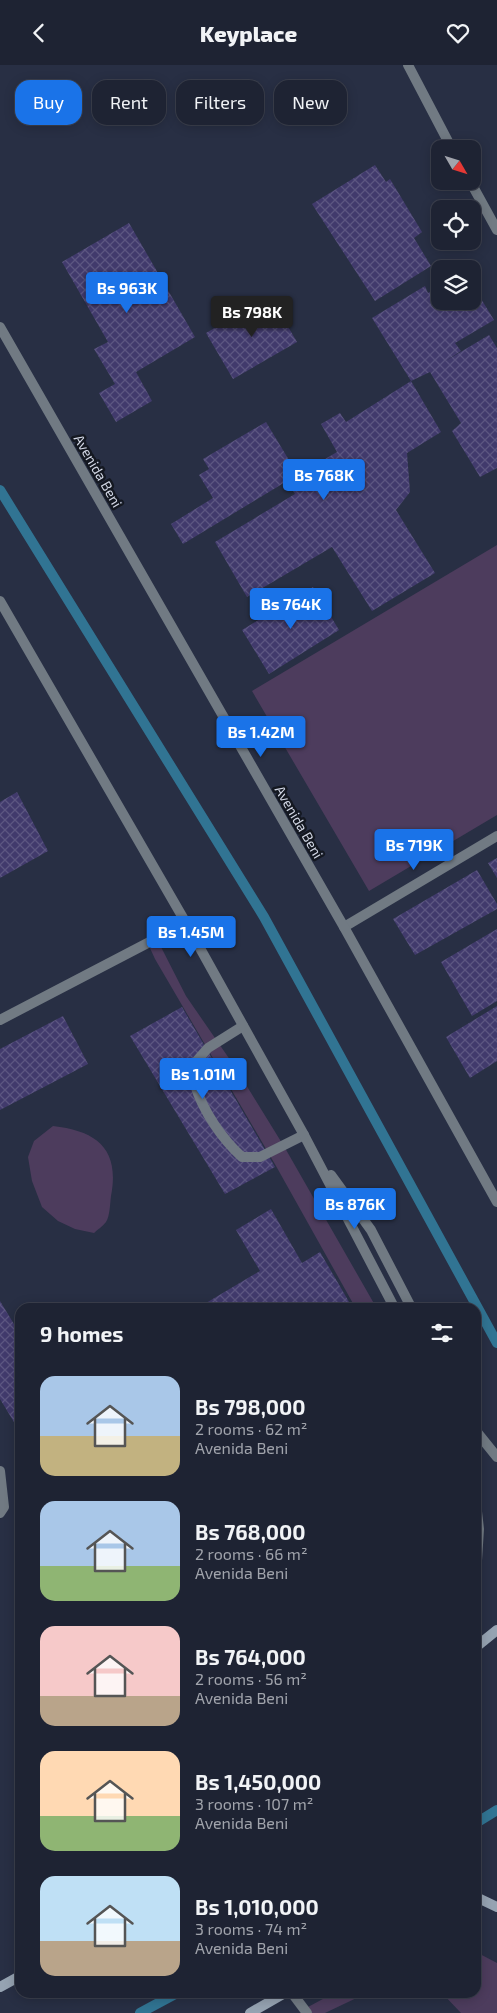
<!DOCTYPE html>
<meta charset="utf-8">
<style>
body{margin:0;font-family:"Exo 2",sans-serif;background:#262b3b;color:#f1f3f6;height:100vh;display:flex;flex-direction:column;font-size:19px;white-space:nowrap}
*{box-sizing:border-box;margin:0}
p{font-size:16px;color:#a1a4ac}
.icon{flex:none;width:28px;height:28px;fill:none;stroke:currentColor;stroke-width:2;stroke-linecap:round;stroke-linejoin:round}
.map{position:relative;flex:1;overflow:hidden}
.panel{position:absolute;left:15px;top:1238px;width:466px;height:695px;display:flex;flex-direction:column;background:#1e2333;border-radius:15px;box-shadow:0 2px 12px #0003,0 0 0 1px #3c404e}
.panel>*{flex:none}
.guide{position:absolute;left:15px;top:15px;width:468px;height:45px;display:flex;gap:10px}
.needle{width:32px;rotate:129deg}
.fabs{position:absolute;left:431px;top:75px;display:grid;gap:10px}
.fabs a{display:grid;place-items:center;width:50px;height:50px;border-radius:10px;background:#1e2333;box-shadow:0 2px 12px #0003,0 0 0 1px #3c404e;font-size:25px}
.price{position:absolute;translate:-50% -42px;padding:0 11px;border-radius:5px;background:#1a73e8;color:#fff;font-size:16px;line-height:32px;filter:drop-shadow(0 1px 2px #0008)}
.price::after{content:'';position:absolute;left:50%;top:30px;width:15px;height:11px;margin-left:-8px;background:inherit;clip-path:polygon(0 0,100% 0,50% 100%)}
.price.selected{background:#222;color:#fff}
ul{padding:0;list-style:none}
li{display:flex;align-items:center;gap:15px;height:125px;padding:0 25px}
li span{display:grid;place-items:center;flex:none;width:140px;height:100px;border-radius:15px;color:#555}
li>.icon{margin-inline-start:auto}
span .icon{width:60px;height:60px;fill:#fffc;stroke-width:1}
li b{font-size:21px}
h2{display:flex;justify-content:space-between;align-items:center;height:60px;padding:0 25px;font-size:21px}
.pill{padding:0 18px;border-radius:15px;background:#1e2333;box-shadow:0 2px 12px #0003,0 0 0 1px #3c404e;font-size:18px;line-height:45px}
.pill.selected{background:#1a73e8;color:#fff}
header{display:flex;justify-content:space-between;align-items:center;height:65px;padding:0 25px;background:#1e2333;font-size:22px;font-weight:800}
.map>svg:first-child{display:block}
</style>
<header><svg class="icon" aria-label="back" viewBox="0 0 24 24"><path d="M15 5l-7 7 7 7"/></svg>Keyplace<svg class="icon" aria-label="heart" viewBox="0 0 24 24"><path d="M12 20l-8-8c-3-5 5-10 8-4 3-6 11-1 8 4z"/></svg></header>
<div class="map">
<svg width="497" height="1948" viewBox="0 0 497 1948">
<defs>
<pattern id="building-cross-hatch" width="8" height="8" patternUnits="userSpaceOnUse" patternTransform="scale(1.25)"><rect width="8" height="8" fill="#413a6c"/><path d="M0 0l8 8M0 8l8-8" fill="none" stroke="#5c5681"/></pattern>
</defs>
<rect width="100%" height="100%" fill="#282f44"/>
<path fill="#4d3c5d" d="M497 480V750L369 826 252 626Z
M160 880 186 931 235 1002 285 1083 376 1242H355L276 1101 155 894 150 883Z
M53 1061C97 1066 120 1084 111 1131 110 1138 110 1151 106 1157 103 1161 97 1165 94 1168L75 1164 58 1156 42 1142 32 1116 28 1092 34 1076Z
M476 1887 497 1898V1948H461L442 1928H476Z
M334 1928H367L325 1948H312L308 1942Z"/>
<g fill="none" stroke-linecap="round" stroke-linejoin="round">
<path stroke="#317493" stroke-width="10" d="M0 425 264 852 497 1278
M476 1758 497 1745
M140 1948 177 1928"/>
</g>
<path fill="url(#building-cross-hatch)" d="M375 100 386 117 390 114 422 167 414 173 431 201 375 236 312 139Z
M129 158 195 272 136 307 152 336 116 357 99 328 115 319 94 284 108 277 62 197Z
M472 219 494 255 455 278 461 286 444 297 489 270 497 283V403L480 412 452 366 461 358 430 307 411 316 372 253 425 221 428 228 440 221V236H472Z
M270 231 297 277 233 314 206 268Z
M411 316 441 367 407 388 410 427 396 445 435 508 372 546 332 482 247 532 215 477 295 429 287 416 183 479 171 459 213 433 199 410 209 404 203 394 266 357 298 410 337 387 321 359 340 348 346 357Z
M313 522 339 565 269 609 242 565Z
M17 727 48 786 0 813V737Z
M497 793V813L488 798Z
M477 805 497 839V844L415 890 393 854Z
M497 864V936L472 951 441 897Z
M497 941V996L470 1013 446 972Z
M182 942 275 1102 225 1129 130 971Z
M63 951 88 999 0 1045V984Z
M271 1144 302 1198 320 1187 352 1242H209L206 1238 260 1206 236 1165Z
M0 1236 20 1269V1367L0 1334Z
M20 1485V1508L14 1501Z"/>
<g fill="none" stroke-linecap="round" stroke-linejoin="round">
<path stroke="#717a83" stroke-width="10" d="M243 961 208 983 193 1000C193 1007 193 1014 195 1020 203 1046 222 1074 242 1092H260L304 1070
M292 1928 307 1948"/>
<path stroke="#717a83" stroke-width="10" d="M408 0 452 84
M470 116 497 165
M344 862 497 771
M0 955 186 858
M0 1406 4 1442 0 1448"/>
<path stroke="#717a83" stroke-width="10" d="M0 262 344 862 497 1137
M0 536 186 858 304 1070 394 1242
M331 1110 371 1165 411 1242
M476 1366 497 1392
M476 1438 479 1464 476 1511"/>
<path stroke="#96a3b2" stroke-width="10" d="M476 1582 497 1565
M476 1832 497 1842
M0 1922 20 1911
M250 1948 285 1928"/>
</g>
<g text-anchor="middle" stroke-width="5" stroke-linejoin="round" paint-order="stroke">
<g font-size="14" fill="#d3d8e6" stroke="#141821">
<text transform="translate(98 406) rotate(60)" y="5">Avenida Beni</text>
<text transform="translate(299 757) rotate(60)" y="5">Avenida Beni</text>
</g>
</g>
</svg>
<div class="fabs">
<a><svg class="needle" viewBox="-14 -14 28 28"><path d="M0-13l5 13h-10z" fill="#e53935"/><path d="M0 13l5-13h-10z" fill="#a1a4ac"/></svg></a>
<a><svg class="icon" aria-label="locate" viewBox="0 0 24 24"><circle cx="12" cy="12" r="6"/><path d="M12 2v4M12 18v4M2 12h4M18 12h4"/></svg></a>
<a><svg class="icon" aria-label="layers" viewBox="0 0 24 24"><path d="M12 4l9 5-9 5-9-5zM3 14l9 5 9-5"/></svg></a>
</div>
<b class="price" style="left:127px;top:249px">Bs 963K</b>
<b class="price selected" style="left:252px;top:273px">Bs 798K</b>
<b class="price" style="left:324px;top:436px">Bs 768K</b>
<b class="price" style="left:291px;top:565px">Bs 764K</b>
<b class="price" style="left:261px;top:693px">Bs 1.42M</b>
<b class="price" style="left:414px;top:806px">Bs 719K</b>
<b class="price" style="left:191px;top:893px">Bs 1.45M</b>
<b class="price" style="left:203px;top:1035px">Bs 1.01M</b>
<b class="price" style="left:355px;top:1165px">Bs 876K</b>
<div class="guide">
<a class="pill selected">Buy</a>
<a class="pill">Rent</a>
<a class="pill">Filters</a>
<a class="pill">New</a>
</div>
<section class="panel">
<h2>9 homes<svg class="icon" aria-label="filters" viewBox="0 0 24 24"><path d="M4 7h16M4 17h16"/><circle cx="9" cy="7" r="2"/><circle cx="15" cy="17" r="2"/></svg></h2>
<ul>
<li><span style="background:linear-gradient(#a9c7e8 60%,#c2b280 0)"><svg class="icon" aria-label="home" viewBox="0 0 24 24"><path d="M3 11l9-7 9 7M6 9v11h12V9"/></svg></span><div><b>Bs 798,000</b><p>2 rooms · 62 m²</p><p>Avenida Beni</p></div></li>
<li><span style="background:linear-gradient(#a9c7e8 65%,#8fb573 0)"><svg class="icon" aria-label="home" viewBox="0 0 24 24"><path d="M3 11l9-7 9 7M6 9v11h12V9"/></svg></span><div><b>Bs 768,000</b><p>2 rooms · 66 m²</p><p>Avenida Beni</p></div></li>
<li><span style="background:linear-gradient(#f6c9c9 70%,#b9a48a 0)"><svg class="icon" aria-label="home" viewBox="0 0 24 24"><path d="M3 11l9-7 9 7M6 9v11h12V9"/></svg></span><div><b>Bs 764,000</b><p>2 rooms · 56 m²</p><p>Avenida Beni</p></div></li>
<li><span style="background:linear-gradient(#ffd9b3 65%,#8fb573 0)"><svg class="icon" aria-label="home" viewBox="0 0 24 24"><path d="M3 11l9-7 9 7M6 9v11h12V9"/></svg></span><div><b>Bs 1,450,000</b><p>3 rooms · 107 m²</p><p>Avenida Beni</p></div></li>
<li><span style="background:linear-gradient(#bfe0f5 65%,#b9a48a 0)"><svg class="icon" aria-label="home" viewBox="0 0 24 24"><path d="M3 11l9-7 9 7M6 9v11h12V9"/></svg></span><div><b>Bs 1,010,000</b><p>3 rooms · 74 m²</p><p>Avenida Beni</p></div></li>
</ul>
</section>
</div>
